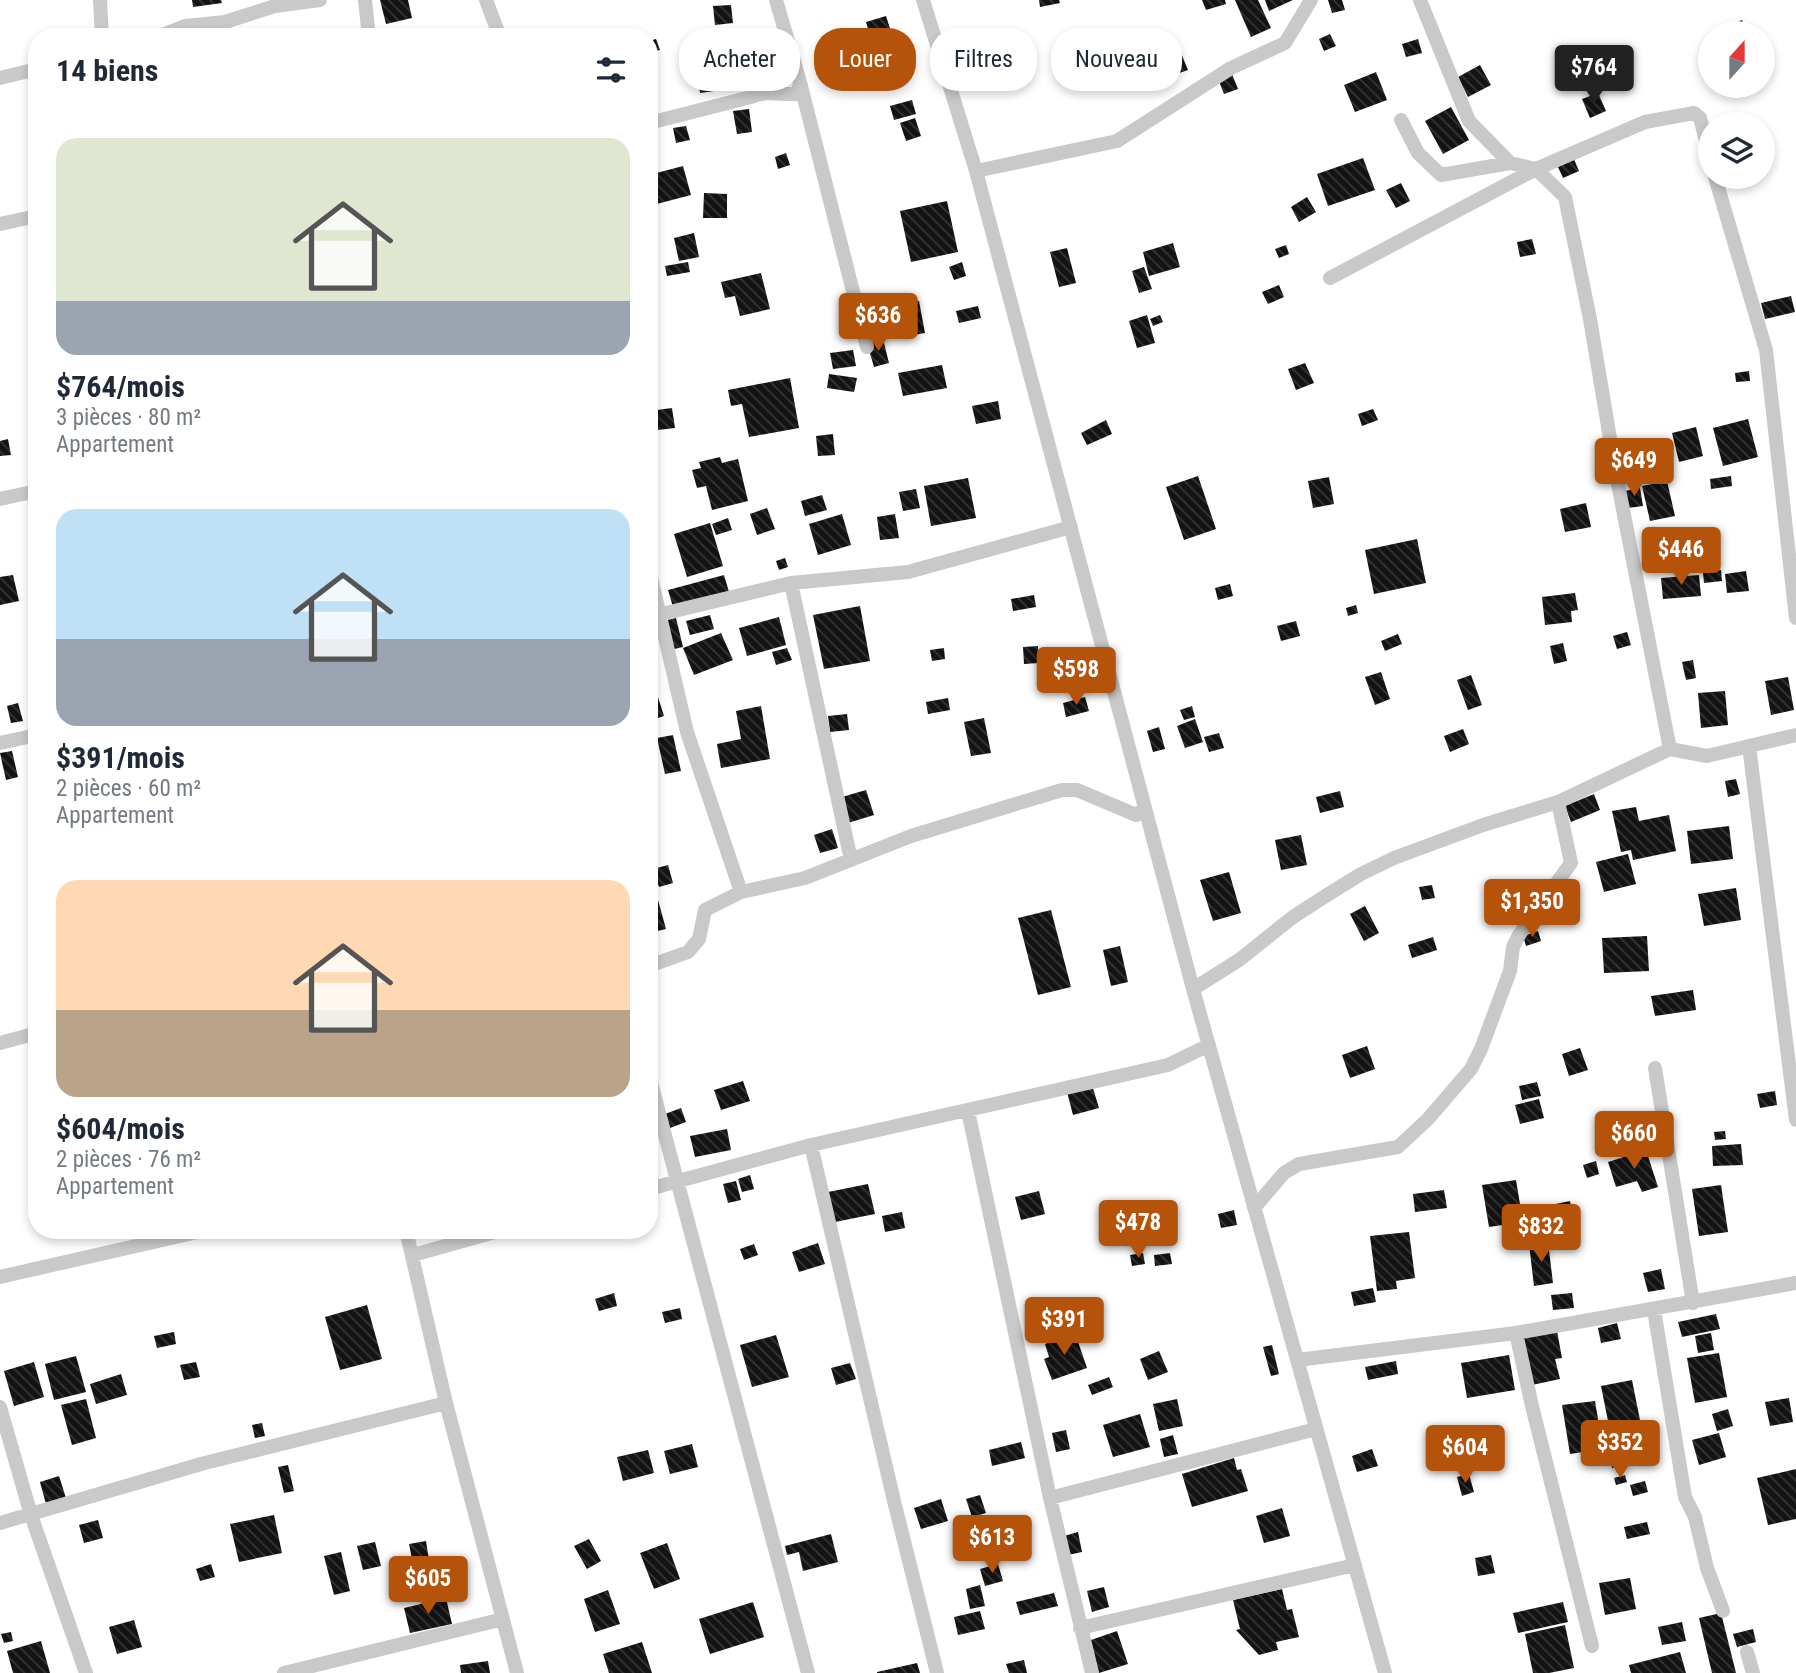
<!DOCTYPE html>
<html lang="fr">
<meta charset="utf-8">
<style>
body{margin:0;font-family:"Roboto Condensed",sans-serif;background:#f6f6f7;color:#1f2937;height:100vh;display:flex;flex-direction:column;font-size:26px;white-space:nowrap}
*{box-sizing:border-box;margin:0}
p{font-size:23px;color:#747a83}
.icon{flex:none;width:38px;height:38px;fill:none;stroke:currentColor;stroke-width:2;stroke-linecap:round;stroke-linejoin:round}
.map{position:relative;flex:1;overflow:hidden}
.drawer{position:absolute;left:28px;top:28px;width:630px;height:1211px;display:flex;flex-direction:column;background:#fff;border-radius:28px;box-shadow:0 4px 10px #0003}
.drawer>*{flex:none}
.banner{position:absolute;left:679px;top:28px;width:665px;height:63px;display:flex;gap:14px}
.needle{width:46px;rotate:21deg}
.controls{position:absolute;left:1698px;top:21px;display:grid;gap:14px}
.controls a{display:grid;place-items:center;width:77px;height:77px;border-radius:50%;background:#fff;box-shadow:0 4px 10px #0003;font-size:35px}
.price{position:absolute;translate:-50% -60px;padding:0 16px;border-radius:7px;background:#b45309;color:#fff;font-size:23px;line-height:46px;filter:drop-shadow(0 2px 4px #0008)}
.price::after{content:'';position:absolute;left:50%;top:42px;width:21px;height:16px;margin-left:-10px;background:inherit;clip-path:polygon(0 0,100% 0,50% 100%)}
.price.active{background:#222;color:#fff}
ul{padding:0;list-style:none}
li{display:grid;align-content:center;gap:14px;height:371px;padding:0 28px}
li span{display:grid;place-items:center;height:217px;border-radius:21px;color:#555}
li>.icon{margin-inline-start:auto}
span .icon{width:126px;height:126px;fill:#fffc;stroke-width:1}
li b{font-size:30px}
h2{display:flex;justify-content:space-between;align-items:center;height:84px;padding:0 28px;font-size:30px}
.chip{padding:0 24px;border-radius:28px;background:#fff;box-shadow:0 4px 10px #0003;font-size:24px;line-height:63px}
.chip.active{background:#b45309;color:#fff}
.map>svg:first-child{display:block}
</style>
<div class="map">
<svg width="1796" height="1673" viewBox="0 0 1796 1673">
<defs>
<pattern id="building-back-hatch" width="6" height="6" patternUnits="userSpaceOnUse" patternTransform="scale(1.75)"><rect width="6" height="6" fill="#131313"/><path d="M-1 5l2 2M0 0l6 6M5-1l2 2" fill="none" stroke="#363636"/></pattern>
</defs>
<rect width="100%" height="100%" fill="#fff"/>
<path fill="url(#building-back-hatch)" d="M192 0H221L222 3 193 7Z
M380 0H408L412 18 386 24Z
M1039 0H1059L1060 3 1040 7Z
M1202 0H1225L1226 4 1206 10Z
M1235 0H1258L1271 28 1251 37Z
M1265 0H1293L1269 11Z
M1328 0H1342L1345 10 1332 13Z
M731 5 733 23 715 25 713 6Z
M886 16 894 41 873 47 866 22Z
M1742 20 1748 33H1724L1722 28Z
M560 29 562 37H536V36Z
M1330 34 1336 46 1324 51 1319 39Z
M780 36 786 54 776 57 770 39Z
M656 39 660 50 649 53V41Z
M1418 39 1422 53 1406 57 1402 44Z
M1181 53 1188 70 1171 76 1165 59Z
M1480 65 1491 85 1468 97 1458 77Z
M711 71 714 91 700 93 697 73Z
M1376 72 1387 100 1355 112 1344 85Z
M1232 74 1238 89 1224 94 1218 79Z
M1598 93 1606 111 1590 118 1582 99Z
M912 100 916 114 894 120 890 106Z
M1451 107 1469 140 1443 154 1425 121Z
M749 109 752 132 737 134 733 111Z
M915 118 921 136 906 141 900 123Z
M686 126 690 140 676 143 673 128Z
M786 153 790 165 778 169 775 157Z
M1573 157 1579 171 1563 178 1557 165Z
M1363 158 1375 190 1328 206 1317 174Z
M683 166 691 195 649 206V175Z
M1401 183 1410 201 1396 208 1386 190Z
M704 193 727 194V218H703Z
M1307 197 1316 212 1299 222 1291 207Z
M947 201 958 252 911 262 900 211Z
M694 233 699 257 679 261 674 238Z
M1532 239 1536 254 1520 257 1517 242Z
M1173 243 1180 267 1149 276 1143 252Z
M1286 245 1289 254 1279 258 1275 249Z
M1067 248 1076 283 1059 287 1050 252Z
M688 262 690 272 667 276 665 266Z
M962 262 966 276 954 280 949 267Z
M1144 267 1152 289 1139 293 1132 271Z
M761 273 770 309 740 316 735 296 725 298 721 282Z
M1279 285 1284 297 1268 304 1262 292Z
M1791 296 1795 312 1765 319 1761 303Z
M919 301 925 333 890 339 884 307Z
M978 306 981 318 959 323 956 311Z
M1147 315 1155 343 1137 348 1129 321Z
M1160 315 1163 322 1153 326 1150 319Z
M883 339 889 363 874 367 867 343Z
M853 350 856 366 833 369 830 353Z
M1305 363 1314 383 1296 390 1288 369Z
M942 365 947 388 903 396 898 373Z
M1749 371 1750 381 1736 382 1735 373Z
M829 374 857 378 854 392 827 388Z
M790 378 799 428 749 437 742 404 731 406 728 390Z
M998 401 1001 419 976 424 972 406Z
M672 408 675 428 649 431V411Z
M1373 409 1378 420 1362 426 1358 414Z
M1748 419 1758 457 1723 466 1713 428Z
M1106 420 1112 434 1087 445 1081 433Z
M1696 427 1703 456 1679 462 1672 433Z
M833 434 835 455 818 456 816 436Z
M8 439 11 455 0 456V441Z
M720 457 722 463 738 459 748 501 712 510 706 486 697 488 692 470 701 468 699 462Z
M1198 476 1216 529 1184 540 1166 487Z
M1731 476 1732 486 1711 489 1710 479Z
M1329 477 1334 504 1313 508 1308 481Z
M968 478 976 518 931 526 924 486Z
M1667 481 1675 516 1650 521 1642 486Z
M1640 488 1643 506 1628 508 1625 491Z
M916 489 920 508 903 511 899 492Z
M822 495 827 510 805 516 801 501Z
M1586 503 1591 527 1565 532 1560 509Z
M767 508 775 529 757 535 750 514Z
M842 514 851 545 818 555 809 524Z
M895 514 899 538 880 540 877 517Z
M728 518 732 530 716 535 712 524Z
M710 523 723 566 687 577 674 534Z
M1417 539 1426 583 1374 594 1365 550Z
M785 558 788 567 779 570 776 561Z
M1721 570 1722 581 1704 583 1703 573Z
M1746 571 1749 591 1727 593 1725 574Z
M13 575 19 601 0 605V577Z
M724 575 729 592 673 607 668 590Z
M1699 575 1701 596 1663 599 1661 578Z
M1230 584 1233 596 1218 600 1215 588Z
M1575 593 1578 610 1571 611 1572 622 1545 625 1542 597Z
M1034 595 1036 607 1013 611 1011 599Z
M1356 605 1358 613 1348 616 1346 608Z
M860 606 870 661 824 669 813 615Z
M710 615 714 629 690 635 686 621Z
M779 617 786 645 747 656 739 628Z
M676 618 683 647 670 650 663 621Z
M1296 621 1300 636 1281 641 1277 626Z
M1627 632 1631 645 1617 649 1613 636Z
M721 633 733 660 694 675 683 648Z
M1398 634 1402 644 1385 651 1381 641Z
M1563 643 1567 661 1554 664 1550 646Z
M1038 646 1039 663 1024 664 1023 647Z
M787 648 792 660 776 665 772 652Z
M944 648 945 659 932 661 930 650Z
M1693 660 1696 678 1686 680 1682 662Z
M1049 668 1052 678 1041 680 1039 671Z
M1381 672 1390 699 1375 705 1365 677Z
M1471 675 1482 705 1468 710 1457 680Z
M1788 677 1794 710 1771 715 1765 681Z
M1725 691 1728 725 1701 728 1698 693Z
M657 694 664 716 649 721V696Z
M1085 697 1089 711 1066 717 1063 703Z
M948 698 950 710 928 714 926 702Z
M18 703 23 721 11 723 7 706Z
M761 706 770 759 721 768 717 744 741 739 736 711Z
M1192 706 1195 717 1184 720 1180 710Z
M847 714 849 730 830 732 828 716Z
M984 718 991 753 971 756 964 722Z
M1195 719 1203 742 1185 748 1177 726Z
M1159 727 1165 749 1153 752 1147 731Z
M1463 729 1469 744 1450 752 1444 736Z
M1219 733 1224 748 1209 752 1204 737Z
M673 735 681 771 665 774 657 738Z
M12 751 18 777 6 780 0 753Z
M1736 779 1740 794 1728 797 1725 781Z
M866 790 874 815 848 823 842 797Z
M1340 791 1344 807 1320 813 1316 797Z
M1594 794 1600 810 1571 822 1565 806Z
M1636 807 1639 821 1669 815 1676 851 1633 860 1631 850 1621 852 1612 811Z
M1729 826 1733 859 1691 864 1687 831Z
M832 829 838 848 820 853 814 835Z
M1301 835 1307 865 1281 870 1275 840Z
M1628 854 1636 884 1604 892 1596 862Z
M668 865 673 883 659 887 653 869Z
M1229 872 1241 913 1213 921 1200 880Z
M1432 885 1435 898 1422 900 1419 887Z
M1736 888 1741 920 1704 926 1698 894Z
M658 900 666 929 649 933V902Z
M1365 906 1379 933 1364 941 1350 914Z
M1051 910 1071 987 1038 995 1018 918Z
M1538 931 1541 941 1526 946 1523 936Z
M1647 936 1649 971 1604 973 1602 938Z
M1433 937 1437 950 1412 958 1408 945Z
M1120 946 1128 982 1111 986 1103 950Z
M1693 990 1696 1010 1655 1016 1651 996Z
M1367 1046 1375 1069 1350 1078 1342 1055Z
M1580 1048 1588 1070 1569 1076 1562 1054Z
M743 1081 750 1101 721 1110 714 1090Z
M1537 1082 1541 1096 1522 1100 1519 1086Z
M1092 1085 1099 1108 1073 1115 1067 1092Z
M1775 1091 1777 1105 1760 1108 1757 1094Z
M1539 1099 1544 1118 1520 1124 1515 1105Z
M681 1108 686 1122 670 1128 665 1114Z
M727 1129 731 1150 695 1157 690 1136Z
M1725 1131 1726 1139 1715 1140 1714 1132Z
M1741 1144 1743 1165 1713 1166 1712 1146Z
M1646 1150 1658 1187 1642 1192 1637 1181 1616 1187 1608 1162Z
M1596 1161 1599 1174 1587 1178 1583 1165Z
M750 1175 754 1189 742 1192 738 1179Z
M1516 1180 1523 1222 1489 1227 1482 1185Z
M736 1181 741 1200 728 1203 723 1184Z
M868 1184 875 1214 835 1222 828 1192Z
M1721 1185 1728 1232 1699 1236 1692 1189Z
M1444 1190 1447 1208 1415 1212 1413 1194Z
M1039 1191 1045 1214 1021 1220 1015 1197Z
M1570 1201 1578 1235 1561 1239 1559 1231 1543 1235 1536 1208Z
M1234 1210 1237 1225 1221 1228 1218 1214Z
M902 1212 905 1228 885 1232 882 1216Z
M1409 1232 1415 1278 1396 1281 1397 1289 1377 1291 1370 1236Z
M1548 1242 1553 1283 1534 1286 1529 1244Z
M818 1243 825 1264 799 1272 792 1252Z
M754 1244 758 1255 744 1260 740 1249Z
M1143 1253 1145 1264 1132 1266 1130 1255Z
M1170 1253 1172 1264 1155 1266 1154 1255Z
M1661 1269 1665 1289 1648 1292 1643 1273Z
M1373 1288 1376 1302 1354 1306 1351 1292Z
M614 1293 617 1306 599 1311 595 1299Z
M1572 1293 1574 1308 1553 1310 1551 1295Z
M367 1305 382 1359 340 1370 325 1317Z
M680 1308 682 1319 665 1323 662 1312Z
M1716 1314 1720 1329 1682 1337 1678 1322Z
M1617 1323 1621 1339 1601 1343 1598 1328Z
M1557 1331 1562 1358 1555 1359 1560 1379 1532 1385 1522 1338Z
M174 1332 176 1344 157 1348 154 1336Z
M1075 1333 1087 1368 1052 1380 1044 1359 1049 1357 1045 1344Z
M1711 1333 1714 1350 1698 1353 1695 1336Z
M776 1335 789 1377 752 1387 740 1345Z
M1272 1345 1279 1374 1271 1376 1263 1347Z
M1159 1351 1168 1372 1148 1380 1140 1359Z
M1719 1353 1727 1397 1695 1403 1687 1358Z
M1509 1355 1515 1390 1467 1398 1461 1363Z
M76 1356 86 1392 54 1400 45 1364Z
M1396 1361 1398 1374 1368 1380 1365 1367Z
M34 1362 44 1397 14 1406 4 1371Z
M196 1362 200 1377 184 1380 180 1365Z
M850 1363 856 1379 836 1385 831 1368Z
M121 1374 127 1395 96 1404 90 1384Z
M1109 1377 1113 1387 1092 1395 1088 1385Z
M1632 1380 1640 1420 1609 1426 1601 1386Z
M1789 1398 1793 1422 1770 1426 1765 1402Z
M86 1399 96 1438 72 1445 61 1405Z
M1177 1399 1183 1426 1159 1431 1153 1404Z
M1595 1401 1603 1449 1570 1454 1562 1405Z
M1728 1409 1733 1426 1717 1431 1712 1414Z
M1140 1414 1150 1447 1113 1457 1103 1425Z
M262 1423 265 1436 255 1438 252 1425Z
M1640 1426 1647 1462 1612 1468 1606 1432Z
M1066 1430 1070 1449 1056 1452 1052 1433Z
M1719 1433 1726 1457 1699 1465 1692 1440Z
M1173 1435 1178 1454 1164 1457 1160 1439Z
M1021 1442 1025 1458 992 1466 989 1450Z
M692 1444 698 1467 670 1474 664 1451Z
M1372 1449 1378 1466 1357 1472 1352 1456Z
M648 1450 654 1473 623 1481 617 1457Z
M1234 1458 1237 1470 1241 1469 1248 1491 1192 1507 1182 1474Z
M288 1465 294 1491 284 1493 278 1467Z
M1796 1469V1519L1768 1525 1757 1478Z
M1469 1474 1474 1492 1462 1496 1457 1477Z
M1625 1475 1627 1482 1616 1485 1614 1478Z
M59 1476 66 1498 46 1504 40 1482Z
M1645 1481 1648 1492 1633 1496 1630 1485Z
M980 1495 986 1513 972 1517 966 1499Z
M941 1499 948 1521 921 1529 914 1508Z
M1282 1508 1290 1536 1264 1543 1256 1516Z
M274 1515 282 1553 239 1562 230 1524Z
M1008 1519 1014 1536 987 1546 981 1529Z
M98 1520 103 1538 84 1543 79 1525Z
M1647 1522 1650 1534 1627 1539 1624 1527Z
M1078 1532 1082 1552 1068 1555 1064 1536Z
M831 1534 838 1562 803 1571 799 1552 787 1555 785 1546Z
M589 1539 601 1561 587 1569 574 1546Z
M426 1541 429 1560 413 1564 409 1544Z
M375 1542 381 1566 363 1570 357 1546Z
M667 1543 680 1579 654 1589 640 1553Z
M341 1552 350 1591 334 1595 324 1556Z
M1491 1555 1495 1573 1478 1576 1475 1558Z
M211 1564 215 1577 200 1581 196 1569Z
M998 1564 1003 1581 985 1586 980 1569Z
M1630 1578 1636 1609 1605 1615 1599 1583Z
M980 1585 985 1606 970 1609 966 1589Z
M1104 1587 1109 1607 1092 1612 1087 1591Z
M1282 1589 1287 1610 1292 1609 1299 1637 1276 1642 1278 1650 1259 1655 1236 1630 1240 1629 1233 1600Z
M608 1590 620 1624 595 1632 584 1599Z
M1054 1593 1058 1606 1020 1615 1016 1602Z
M446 1598 452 1624 410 1633 404 1608Z
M753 1602 764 1637 710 1654 699 1619Z
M1563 1602 1568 1622 1518 1633 1513 1613Z
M980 1611 985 1629 958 1635 954 1617Z
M1721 1613 1736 1673H1712L1699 1618Z
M134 1620 142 1647 117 1654 109 1627Z
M1682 1622 1686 1641 1662 1645 1658 1627Z
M1565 1625 1574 1668 1549 1673H1533L1525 1634Z
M1753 1629 1756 1642 1737 1647 1733 1634Z
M1117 1631 1128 1664 1099 1673 1088 1641Z
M11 1632 13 1641 4 1643 1 1634Z
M41 1641 50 1673H13L7 1651Z
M642 1642 652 1673H609L603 1654Z
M1680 1652 1686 1673H1631L1629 1665Z
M1024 1660 1027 1673H1009L1006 1664Z
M488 1661 490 1673H461L460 1665Z
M917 1663 920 1673H877V1672Z"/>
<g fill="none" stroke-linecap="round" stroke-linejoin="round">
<path stroke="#c9c9c9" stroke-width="14" d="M100 0 102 37
M365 0 369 37
M486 0 500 37
M776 0 800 82 867 347
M923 0 976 171 1193 989 1385 1673
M1420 0 1469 121 1510 163
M157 37 185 26 225 22 275 6 320 0
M0 78 37 69
M1401 120 1418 153 1441 175 1510 163 1536 169 1565 197 1590 319 1616 474 1670 749
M649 123 751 97C767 90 781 95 798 94L800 82
M976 171 1117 141 1231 68 1285 43 1311 0
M1715 177 1766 350 1796 618
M0 224 37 216
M1330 278 1536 169 1645 122 1694 113 1700 118 1710 156
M0 499 37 491
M649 569 687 732 741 892
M791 583 851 860
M649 617 791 583 908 572 1071 527
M0 743 37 735
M1749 746 1796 1120
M649 966 688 952 699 939 705 910 741 892 805 878 911 836 1062 790H1077L1136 815 1145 808
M1193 989 1239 960 1293 917 1327 895 1361 874 1394 858 1483 825 1558 802 1670 749 1707 756 1796 735
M0 1043 37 1033
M1655 1068 1693 1303
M649 1075 808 1673
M968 1111 1050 1498 1092 1673
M811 1145 894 1501 937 1673
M649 1189 811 1145 1168 1065 1209 1045
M1254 1208 1284 1173 1299 1164 1398 1147 1428 1119 1471 1069 1481 1049 1510 971 1513 947 1519 935 1571 863 1558 802
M406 1230 446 1403 517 1673
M413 1255 502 1230
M0 1277 206 1230
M1654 1310 1685 1497 1695 1517 1707 1568 1723 1611
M1516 1333 1532 1406 1592 1646
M1297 1360 1516 1333 1796 1283
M0 1407 31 1515 86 1673
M1050 1498 1316 1429
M0 1523 201 1464 446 1403
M1080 1628 1355 1565
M1747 1652 1753 1673
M284 1673 503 1619"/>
</g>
</svg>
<div class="controls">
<a><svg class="needle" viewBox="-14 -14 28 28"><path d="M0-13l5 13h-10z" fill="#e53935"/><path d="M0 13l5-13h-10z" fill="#747a83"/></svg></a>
<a><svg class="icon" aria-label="layers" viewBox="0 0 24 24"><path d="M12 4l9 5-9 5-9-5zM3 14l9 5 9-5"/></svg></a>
</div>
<b class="price active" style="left:1594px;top:105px">$764</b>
<b class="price" style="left:878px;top:353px">$636</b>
<b class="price" style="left:1634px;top:498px">$649</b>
<b class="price" style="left:1681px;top:587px">$446</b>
<b class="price" style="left:1076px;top:707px">$598</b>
<b class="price" style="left:1532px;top:939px">$1,350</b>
<b class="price" style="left:1634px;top:1171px">$660</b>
<b class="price" style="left:1138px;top:1260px">$478</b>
<b class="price" style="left:1541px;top:1264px">$832</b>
<b class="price" style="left:1064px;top:1357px">$391</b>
<b class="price" style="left:1620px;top:1480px">$352</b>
<b class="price" style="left:1465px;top:1485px">$604</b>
<b class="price" style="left:992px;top:1575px">$613</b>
<b class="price" style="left:428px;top:1616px">$605</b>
<div class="banner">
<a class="chip">Acheter</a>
<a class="chip active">Louer</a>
<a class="chip">Filtres</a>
<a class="chip">Nouveau</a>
</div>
<section class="drawer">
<h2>14 biens<svg class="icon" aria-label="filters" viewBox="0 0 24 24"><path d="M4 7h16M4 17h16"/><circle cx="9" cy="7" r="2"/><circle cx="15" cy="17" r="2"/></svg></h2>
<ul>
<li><span style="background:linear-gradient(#dfe7d0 75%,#9aa5b1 0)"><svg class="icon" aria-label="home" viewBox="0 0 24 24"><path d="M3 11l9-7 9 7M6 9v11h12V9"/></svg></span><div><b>$764/mois</b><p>3 pièces · 80 m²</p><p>Appartement</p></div></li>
<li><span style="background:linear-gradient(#bfe0f5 60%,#9aa5b1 0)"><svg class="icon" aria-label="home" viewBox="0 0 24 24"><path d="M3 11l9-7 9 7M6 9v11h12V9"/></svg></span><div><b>$391/mois</b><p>2 pièces · 60 m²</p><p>Appartement</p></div></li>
<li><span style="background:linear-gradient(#ffd9b3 60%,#b9a48a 0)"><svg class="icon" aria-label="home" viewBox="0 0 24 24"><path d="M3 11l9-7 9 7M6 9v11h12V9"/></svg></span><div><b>$604/mois</b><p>2 pièces · 76 m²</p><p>Appartement</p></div></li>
</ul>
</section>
</div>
